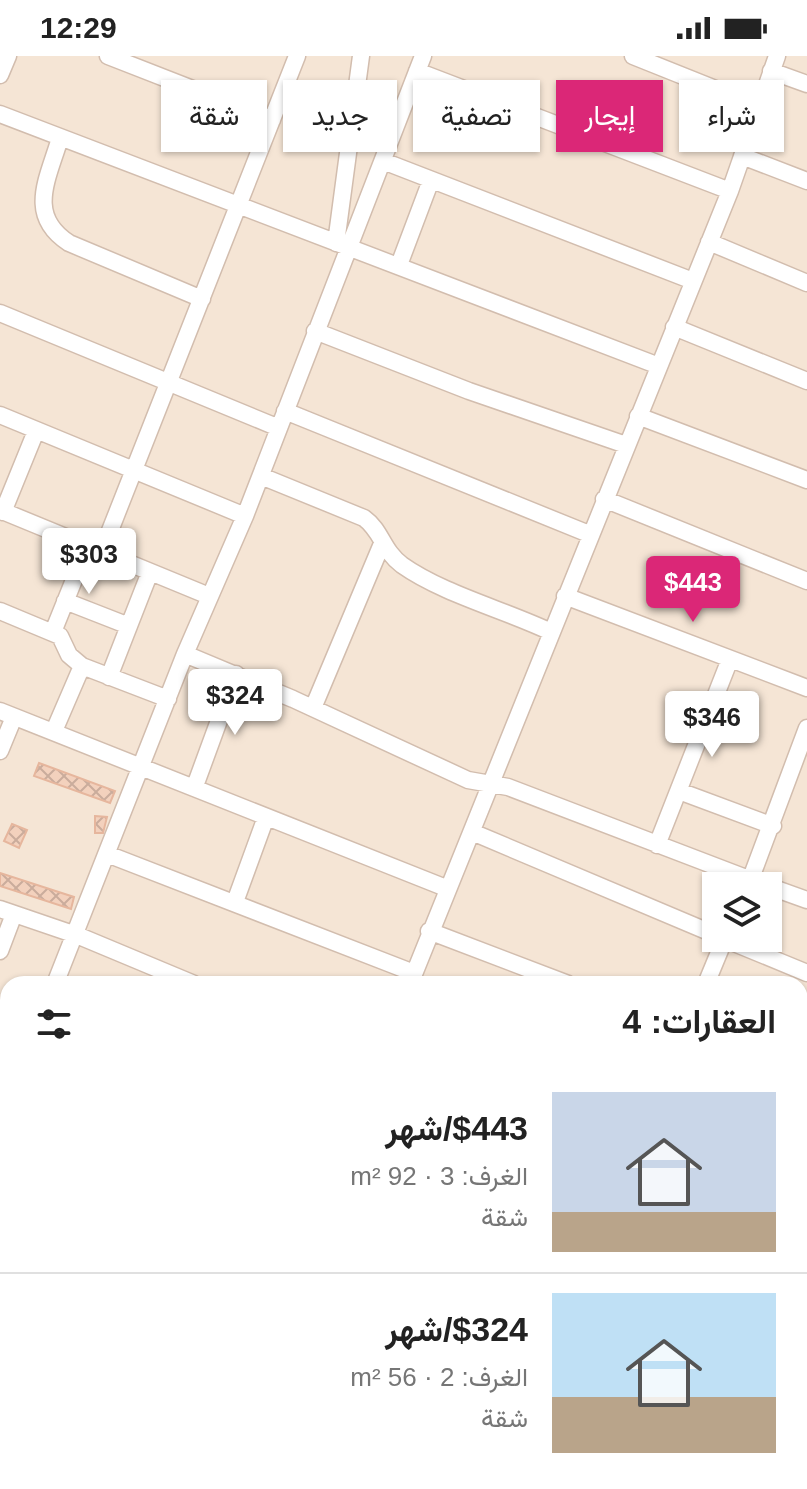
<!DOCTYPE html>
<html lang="ar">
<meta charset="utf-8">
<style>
body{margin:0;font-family:Helvetica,Vazirmatn,sans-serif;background:#f6f6f6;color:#222;direction:rtl;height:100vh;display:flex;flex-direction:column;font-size:30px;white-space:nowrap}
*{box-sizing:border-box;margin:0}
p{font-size:26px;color:#767676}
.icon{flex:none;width:44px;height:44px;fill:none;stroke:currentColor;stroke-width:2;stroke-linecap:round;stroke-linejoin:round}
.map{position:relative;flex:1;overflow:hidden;direction:ltr}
.panel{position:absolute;left:0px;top:920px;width:808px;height:514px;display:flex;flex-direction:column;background:#fff;border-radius:24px 24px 0 0;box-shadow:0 2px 6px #0004;direction:rtl}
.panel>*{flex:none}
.top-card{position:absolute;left:24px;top:24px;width:760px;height:72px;direction:rtl;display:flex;gap:16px}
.buttons{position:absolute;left:702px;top:816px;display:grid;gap:16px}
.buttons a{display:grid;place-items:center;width:80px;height:80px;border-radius:0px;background:#fff;box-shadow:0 2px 6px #0004;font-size:40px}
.price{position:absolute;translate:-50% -68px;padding:0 18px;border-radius:8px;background:#fff;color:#222;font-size:26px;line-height:52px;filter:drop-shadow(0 2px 4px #0008)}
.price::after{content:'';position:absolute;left:50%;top:48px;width:24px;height:18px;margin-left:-12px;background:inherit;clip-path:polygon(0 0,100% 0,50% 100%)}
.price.active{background:#db2777;color:#fff}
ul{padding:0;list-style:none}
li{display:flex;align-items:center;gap:24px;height:200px;padding:0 32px}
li+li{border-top:2px solid #e0e0e0}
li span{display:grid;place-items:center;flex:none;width:224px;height:160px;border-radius:0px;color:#555}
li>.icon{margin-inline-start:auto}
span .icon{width:96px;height:96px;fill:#fffc;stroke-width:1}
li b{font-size:34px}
h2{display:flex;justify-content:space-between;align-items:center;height:96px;padding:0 32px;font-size:34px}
.tag{padding:0 28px;border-radius:0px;background:#fff;box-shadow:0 2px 6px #0004;font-size:28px;line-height:72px}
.tag.active{background:#db2777;color:#fff}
.status{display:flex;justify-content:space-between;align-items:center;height:56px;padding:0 40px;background:#fff;direction:ltr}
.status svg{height:22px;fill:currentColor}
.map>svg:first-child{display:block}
</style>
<div class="status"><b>12:29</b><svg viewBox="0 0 49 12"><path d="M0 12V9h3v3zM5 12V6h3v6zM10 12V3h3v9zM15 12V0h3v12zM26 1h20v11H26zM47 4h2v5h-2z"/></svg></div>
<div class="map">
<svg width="807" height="1433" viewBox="0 0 807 1433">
<defs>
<pattern id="building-cross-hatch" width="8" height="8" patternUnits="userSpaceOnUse" patternTransform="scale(2)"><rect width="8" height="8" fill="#f3d1bd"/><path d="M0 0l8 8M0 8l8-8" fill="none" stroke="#caac9c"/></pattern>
</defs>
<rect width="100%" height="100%" fill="#fdf3e7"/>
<path fill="#f5e5d5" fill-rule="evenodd" d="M0 0H807V1433H0ZM716 830H768V882H716ZM8 928H800V1426H8Z"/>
<path fill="url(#building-cross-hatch)" stroke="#e6b69d" stroke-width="2" d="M39 707 115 735 110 747 34 720Z
M95 760 107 761 103 777H95Z
M12 768 27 774 19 792 4 785Z
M0 817 74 841 71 853 0 830Z"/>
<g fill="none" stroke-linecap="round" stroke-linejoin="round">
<defs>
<path id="minor" d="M108 0 272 64
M633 0 758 50
M417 15 730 135
M771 15 807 28
M0 19 8 0
M0 58 659 310
M60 82C48 123 26 159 69 187L202 243
M742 100 807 125
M383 105 693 225
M709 186 807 227
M336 187 361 0
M399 209 431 124
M0 257 279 372
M674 271 807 325
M315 275 469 335 626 389
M285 355 589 478
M0 359 245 460
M638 360 807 424
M261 420 364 462C382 475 382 494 402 509 443 538 505 554 551 576
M604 443 807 525
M0 454 209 540
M3 456 36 375
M102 495 297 0
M565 540 807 632
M65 545 129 570
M0 555 60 580 69 599 82 610 168 643
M53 576 88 489
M185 598 293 643 468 724 508 731 767 830
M109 621 150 516
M313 652 381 490
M0 655 446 832
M54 675 82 610
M0 695 14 661
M195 730 236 618
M679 735 773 770
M472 776 716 879
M657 789 730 603
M107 798 414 917
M748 830 807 672
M768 830 807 844
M235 846 266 761
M0 853 79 880 194 928
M429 875 568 928
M722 882 807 917
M0 895 14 858
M55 928 185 598 245 460 423 0
M410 928 730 135 777 0
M706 928 725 882
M800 988 807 971
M0 999 8 1002
M800 1021 807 1024
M0 1074 8 1053
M800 1118 807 1122
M0 1151 8 1154
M800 1216 807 1219
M0 1264 8 1267
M800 1319 807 1322
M0 1324 8 1327
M800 1417 807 1420
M258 1426 275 1433
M559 1426 578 1433
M105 1433 108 1426
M162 1433 164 1426
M501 1433 503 1426
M627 1433 630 1426"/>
</defs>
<use href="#minor" stroke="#d2bdae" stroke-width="19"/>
<use href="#minor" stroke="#fff" stroke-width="16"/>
</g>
</svg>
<div class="buttons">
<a><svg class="icon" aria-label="layers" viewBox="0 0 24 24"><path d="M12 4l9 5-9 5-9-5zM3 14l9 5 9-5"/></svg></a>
</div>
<b class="price" style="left:89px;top:540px">$303</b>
<b class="price active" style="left:693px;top:568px">$443</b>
<b class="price" style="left:235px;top:681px">$324</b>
<b class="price" style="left:712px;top:703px">$346</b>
<div class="top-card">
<a class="tag">شراء</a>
<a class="tag active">إيجار</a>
<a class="tag">تصفية</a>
<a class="tag">جديد</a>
<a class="tag">شقة</a>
</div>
<section class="panel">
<h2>العقارات: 4<svg class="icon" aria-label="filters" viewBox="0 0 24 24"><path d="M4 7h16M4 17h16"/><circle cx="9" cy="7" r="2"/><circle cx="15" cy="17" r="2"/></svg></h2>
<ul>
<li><span style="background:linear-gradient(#c9d6e8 75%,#b9a48a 0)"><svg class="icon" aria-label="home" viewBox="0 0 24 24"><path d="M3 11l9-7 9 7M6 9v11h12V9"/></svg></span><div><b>$443/شهر</b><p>الغرف: 3 · 92 m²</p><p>شقة</p></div></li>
<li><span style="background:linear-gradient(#bfe0f5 65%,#b9a48a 0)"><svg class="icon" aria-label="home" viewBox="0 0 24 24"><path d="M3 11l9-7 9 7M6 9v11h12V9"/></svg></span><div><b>$324/شهر</b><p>الغرف: 2 · 56 m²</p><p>شقة</p></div></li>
</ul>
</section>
</div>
